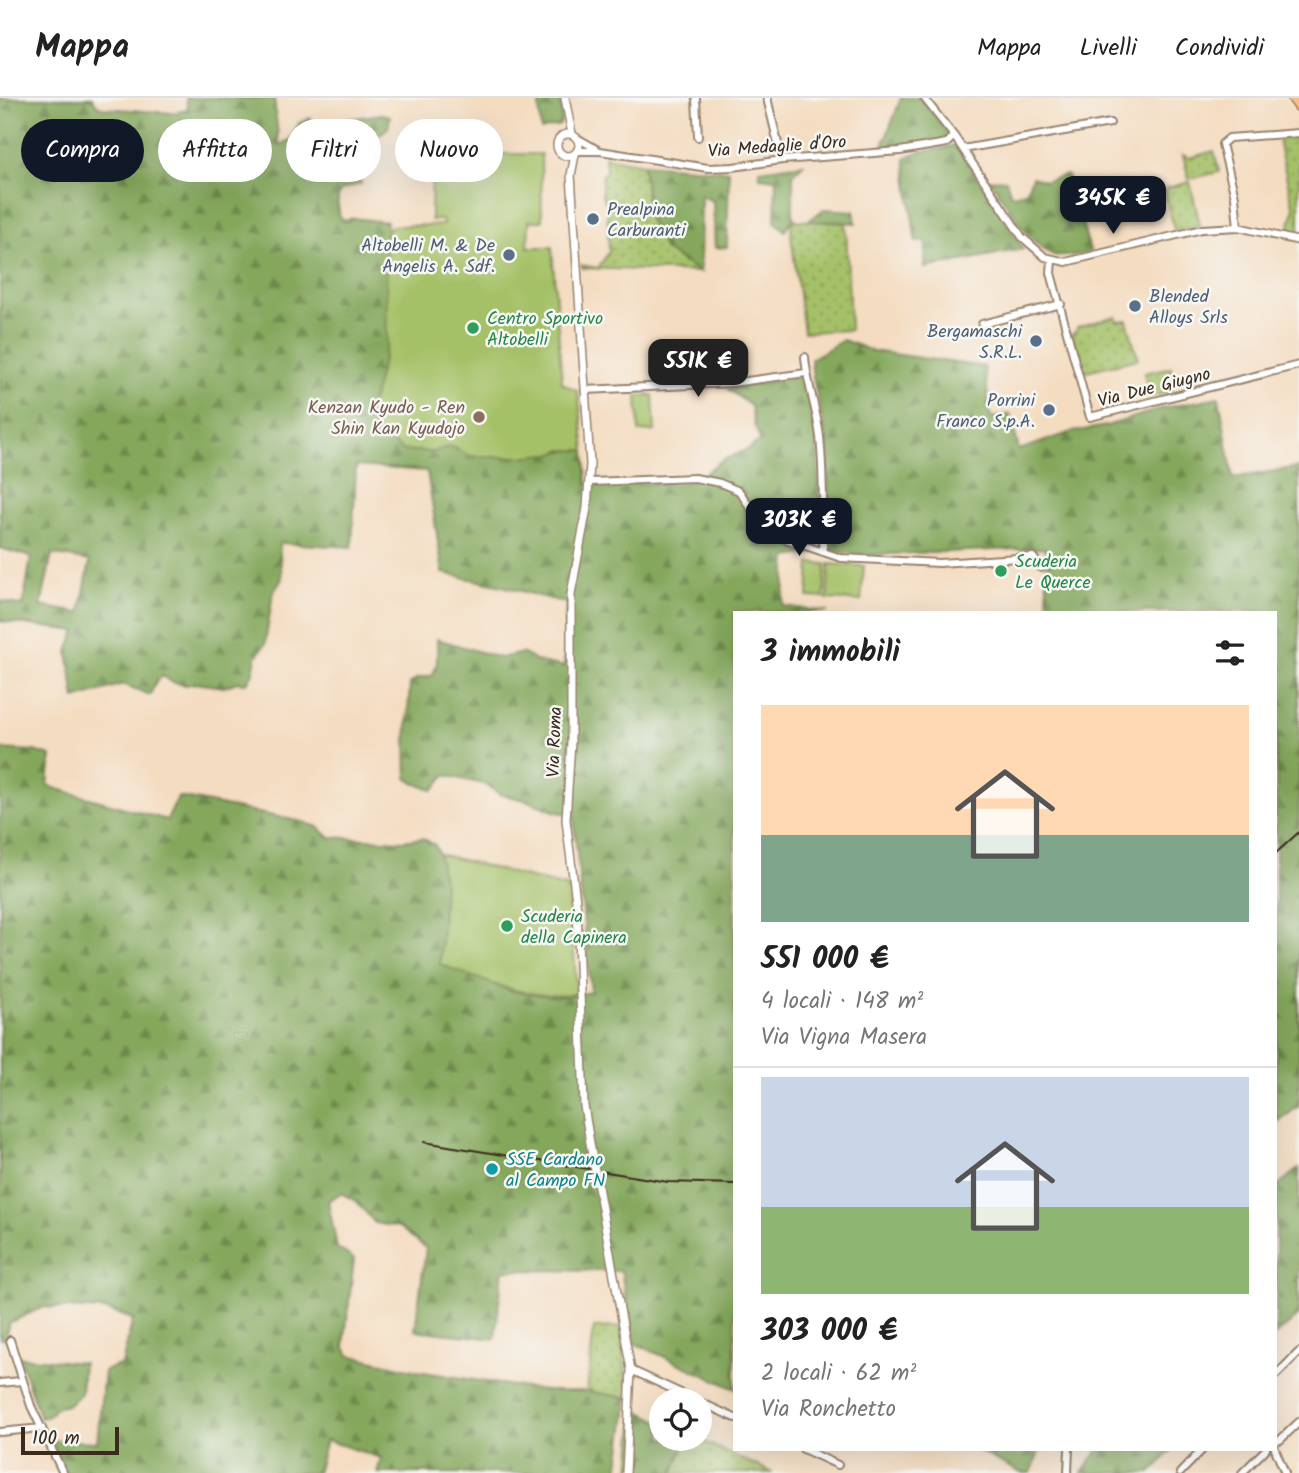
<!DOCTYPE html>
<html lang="it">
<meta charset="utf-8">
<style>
body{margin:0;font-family:Kalam,sans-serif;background:#f6f6f6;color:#222;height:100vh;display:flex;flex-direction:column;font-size:26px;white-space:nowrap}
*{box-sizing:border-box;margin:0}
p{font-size:23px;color:#767676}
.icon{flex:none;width:38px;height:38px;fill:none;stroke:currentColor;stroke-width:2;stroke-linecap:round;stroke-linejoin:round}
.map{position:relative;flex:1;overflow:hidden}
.panel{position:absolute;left:733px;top:513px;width:544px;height:840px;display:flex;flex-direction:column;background:#fff;border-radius:0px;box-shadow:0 7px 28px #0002}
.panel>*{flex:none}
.banner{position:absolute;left:21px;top:21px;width:607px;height:63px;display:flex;gap:14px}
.controls{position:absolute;left:649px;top:1290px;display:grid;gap:14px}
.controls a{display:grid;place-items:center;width:63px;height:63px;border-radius:50%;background:#fff;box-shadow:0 7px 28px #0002;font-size:35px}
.scale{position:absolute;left:21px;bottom:18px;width:98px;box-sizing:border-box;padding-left:7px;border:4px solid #3b2a1e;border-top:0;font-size:19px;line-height:24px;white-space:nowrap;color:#3b2a1e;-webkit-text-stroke:5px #f6f6f2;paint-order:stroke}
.price{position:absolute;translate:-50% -60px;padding:0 16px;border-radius:14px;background:#111827;color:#fff;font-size:23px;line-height:46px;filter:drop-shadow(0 2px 4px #0008)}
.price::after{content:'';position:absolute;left:50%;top:42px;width:21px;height:16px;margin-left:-10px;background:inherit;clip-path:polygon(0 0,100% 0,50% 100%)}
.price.active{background:#222;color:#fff}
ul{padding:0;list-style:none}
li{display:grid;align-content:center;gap:14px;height:371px;padding:0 28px}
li+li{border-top:2px solid #e0e0e0}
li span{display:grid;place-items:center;height:217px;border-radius:0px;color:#555}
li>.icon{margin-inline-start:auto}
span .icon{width:126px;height:126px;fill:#fffc;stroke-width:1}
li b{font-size:30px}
h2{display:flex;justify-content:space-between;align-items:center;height:84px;padding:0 28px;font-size:30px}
.pill{padding:0 24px;border-radius:32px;background:#fff;box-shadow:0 7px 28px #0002;font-size:24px;line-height:63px}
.pill.active{background:#111827;color:#fff}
header{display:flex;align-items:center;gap:42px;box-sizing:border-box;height:98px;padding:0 35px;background:#fff;border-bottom:2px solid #e0e0e0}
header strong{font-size:33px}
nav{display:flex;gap:38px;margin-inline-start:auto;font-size:24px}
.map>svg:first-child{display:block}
</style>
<header>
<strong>Mappa</strong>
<nav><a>Mappa</a><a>Livelli</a><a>Condividi</a></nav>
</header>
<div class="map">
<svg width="1299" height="1375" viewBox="0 0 1299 1375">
<defs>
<pattern id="grass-dots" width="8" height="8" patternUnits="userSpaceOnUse" patternTransform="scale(1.75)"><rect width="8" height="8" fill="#a5c168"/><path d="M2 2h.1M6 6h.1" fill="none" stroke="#889d55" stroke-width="1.8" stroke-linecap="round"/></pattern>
<pattern id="forest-firs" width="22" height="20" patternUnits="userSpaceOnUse" patternTransform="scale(1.75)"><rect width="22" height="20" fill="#84a75c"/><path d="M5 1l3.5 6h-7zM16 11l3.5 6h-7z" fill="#6d884b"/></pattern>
</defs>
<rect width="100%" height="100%" fill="#f6f6f2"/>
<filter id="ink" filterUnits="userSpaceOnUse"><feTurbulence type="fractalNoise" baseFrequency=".0143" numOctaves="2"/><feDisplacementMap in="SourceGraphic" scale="14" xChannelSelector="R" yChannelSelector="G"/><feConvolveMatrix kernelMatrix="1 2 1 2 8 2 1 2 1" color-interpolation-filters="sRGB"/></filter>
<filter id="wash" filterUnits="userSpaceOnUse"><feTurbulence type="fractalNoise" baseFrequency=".00686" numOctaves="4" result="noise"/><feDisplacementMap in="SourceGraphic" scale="28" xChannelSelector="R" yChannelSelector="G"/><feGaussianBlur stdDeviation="1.57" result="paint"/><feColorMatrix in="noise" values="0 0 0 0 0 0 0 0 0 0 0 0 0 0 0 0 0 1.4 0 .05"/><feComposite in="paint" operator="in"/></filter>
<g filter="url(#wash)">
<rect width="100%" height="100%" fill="#f4dcc0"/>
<path fill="url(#grass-dots)" stroke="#707643" stroke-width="2" d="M1299 39V135L1288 133 1294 112 1278 42Z
M1214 53 1219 74 1189 81 1183 57 1189 60Z
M605 59 643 66 649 121 665 152 700 174 582 170 581 167 598 170 609 154 607 106 602 97V78L606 73Z
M1190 84 1200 127 1175 134 1164 93 1167 90Z
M792 122 846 125 850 232 804 234 791 137Z
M1116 218 1117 223 1127 222 1138 261 1082 274 1072 235 1076 234 1077 229Z
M1171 269 1174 287 1170 295 1150 298 1144 275Z
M621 1229 628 1300 587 1293 594 1230Z
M687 1340 698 1341 773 1375H673Z"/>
<path fill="url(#forest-firs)" stroke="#60683d" stroke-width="2" fill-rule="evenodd" d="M0 0H92L97 7 104 10 171 15 188 12 186 0H274L279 47 290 42 299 25 310 20 314 26 382 16 390 18 388 30 355 55 361 86 341 92C336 100 338 110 340 119L345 123 353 120 387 124V247L371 308 374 329 403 352 432 354 450 348C459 350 466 358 475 358 512 362 548 352 585 352L587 386 684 385 703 377 722 362 749 351 760 342 754 326 751 308 728 291 803 278 817 336 821 444 811 455 787 459 783 508 828 514H735V1291L634 1245 621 1173 503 1172 495 1241 415 1232 426 1150 399 1129 375 1125 357 1104 341 1095 328 1103 337 1150 354 1161 344 1248 349 1257 417 1273 494 1285 546 1293H587L628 1300 618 1375H377L381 1360 326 1342 317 1375H66L51 1342 97 1344 104 1273 122 1266 133 1221 107 1212 43 1209 9 1225 5 1240 0 1241V651L34 653 51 658 48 687 54 690 167 722 178 699H180L303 724 318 729 329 739 402 743 422 740 435 747 441 761 444 787 440 866 512 893 559 899 591 894 573 716 556 714 526 702 499 696 488 687 445 677 433 692 414 685 407 680 406 645 410 586 416 581 433 577 437 565V541L500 560 522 555 536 563 564 569 566 505 506 489 443 475 427 373 356 368 352 449 279 445 282 481 273 495 265 546 256 559 253 575 247 585 237 584 224 589 195 585 186 587 172 584 163 578 156 583 150 597 123 586 75 601 68 553 76 533 0 523V503L23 508 31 459 0 450ZM52 456 90 463 80 515 41 508Z
M549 0H560L562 20 560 27 541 32 539 7Z
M901 0H920L949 35 943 43 882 50Z
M956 46 1023 151 925 170 926 144H917L915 141 905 60C920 50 940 54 956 46Z
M643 66 729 73 727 149 715 150 713 103 701 98 700 174 665 152 649 121Z
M803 66 793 76V118L795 122H792L785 133 775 123 776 81 760 79 759 72Z
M1067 77 1091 155C1081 156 1068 159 1058 158 1034 155 1003 100 989 81L1006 82 1011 97 1026 94 1032 79 1046 83Z
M824 111 854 113 856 125 808 123Z
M843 242 872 253 984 269 991 320 1010 316 1019 352 1072 334 1107 328 1159 311 1219 299 1233 380 1299 369V1008L1276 1025V514H1048L1045 450 867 457 827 453C829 413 830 371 824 331 820 307 812 285 811 261Z
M1299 1070V1217L1276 1237V1089Z
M19 1259 83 1265 81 1295 70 1306 55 1310 49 1318 40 1320Z
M635 1311 661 1324 662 1340 687 1341 673 1375H630Z
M975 1351H1040L1031 1375H1021Z
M1099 1351H1173L1151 1375H1082Z"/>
<path fill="#a5c168" stroke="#707643" stroke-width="2" d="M432 56H541L542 123H529L528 149H552L562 285 578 293 585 352H560L556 355 521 359 471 358 450 348 432 354 402 352 374 329 371 308 387 247 386 134 392 128 443 127 442 122H431Z
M653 297 655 333 639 334 637 298Z
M810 465 826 466 824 500 808 499Z
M829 466 864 468 861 503 827 501Z
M439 756 569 790 577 896C529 903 484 883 440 866L444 787Z"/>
</g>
<g filter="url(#ink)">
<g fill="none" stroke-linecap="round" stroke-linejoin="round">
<defs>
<path id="minor" d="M696 0 698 39
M767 0 782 62
M924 0 954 38 1022 139 1045 159 1066 164 1202 131 1238 129 1299 143
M579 41 598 52
M963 51 1110 25
M578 53H600L708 70 733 69 782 62 900 53 947 45 954 38
M1238 129 1235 99 1222 46 1229 40 1299 35
M1052 162 1051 175 1090 319 1299 267
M982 226 1061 206
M805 259C807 286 817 312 820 339 824 378 823 416 823 454
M585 292 732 285 806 275
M590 384 695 380 720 385 739 393 768 435 841 460 939 465 1033 459 1041 470
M10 1242 31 1308 63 1375
M631 1272 696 1302
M1276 1277 1299 1254
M0 1285 21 1283
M700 1304 735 1320
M0 1334 42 1330
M1276 1343 1280 1342 1299 1324
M803 1351 838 1367
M1275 1351 1285 1375
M1068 1375 1069 1351
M1180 1375 1203 1351
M1242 1375 1266 1351"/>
<path id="tertiary" d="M565 0 572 36
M557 47a11 11 0 1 1 22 0a11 11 0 1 1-22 0Z
M575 57 571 77 590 366 587 410 571 496V644L566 722 577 811 584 1008 592 1057
M597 1083 631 1272 626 1375"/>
<path id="primary" d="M1293 0 1299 8"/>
</defs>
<use href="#minor" stroke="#98836f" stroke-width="10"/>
<use href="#tertiary" stroke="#98836f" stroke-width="10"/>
<use href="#primary" stroke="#98836f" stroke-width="13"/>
<use href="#minor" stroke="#fff" stroke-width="6"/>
<use href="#tertiary" stroke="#fff" stroke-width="7"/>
<use href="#primary" stroke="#f5bf86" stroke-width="10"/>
<path stroke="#3b2a1e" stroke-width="2" d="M1276 755 1299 734
M424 1044 668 1084 735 1086"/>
<defs>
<path id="tertiary-bridge" d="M592 1057 597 1083"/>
</defs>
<use href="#tertiary-bridge" stroke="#98836f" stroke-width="10" stroke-linecap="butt"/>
<use href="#tertiary-bridge" stroke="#fff" stroke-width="7"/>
</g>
</g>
<g fill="#5c6f8a" stroke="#f6f6f2" stroke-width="2.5">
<circle cx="593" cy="121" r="7"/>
<circle cx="509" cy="157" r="7"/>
<circle cx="1135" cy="208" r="7"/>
<circle cx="1036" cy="243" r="7"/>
<circle cx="1049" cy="312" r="7"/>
</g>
<g fill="#2e9e5b" stroke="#f6f6f2" stroke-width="2.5">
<circle cx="473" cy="230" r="7"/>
<circle cx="1001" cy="473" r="7"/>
<circle cx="507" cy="828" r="7"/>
</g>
<circle fill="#8d6e63" stroke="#f6f6f2" stroke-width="2.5" cx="479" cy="319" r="7"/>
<circle fill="#0f9aa8" stroke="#f6f6f2" stroke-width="2.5" cx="492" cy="1071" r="7"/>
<g text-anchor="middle" stroke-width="5" stroke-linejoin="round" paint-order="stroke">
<g font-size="18" fill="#3b2a1e" stroke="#f6f6f2">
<text transform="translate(777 48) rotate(-4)" y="6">Via Medaglie d'Oro</text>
<text transform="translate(1154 289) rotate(-14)" y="6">Via Due Giugno</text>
<text transform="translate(554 644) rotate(-88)" y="6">Via Roma</text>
</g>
<g font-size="18" fill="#4e5e75" stroke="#f6f6f2" text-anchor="end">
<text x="607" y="117" text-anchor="start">Prealpina<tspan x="607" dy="21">Carburanti</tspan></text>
<text x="495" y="153">Altobelli M. &amp; De<tspan x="495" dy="21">Angelis A. Sdf.</tspan></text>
<text x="1149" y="204" text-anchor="start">Blended<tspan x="1149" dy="21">Alloys Srls</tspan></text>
<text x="1022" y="239">Bergamaschi<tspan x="1022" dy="21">S.R.L.</tspan></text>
<text x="1035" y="308">Porrini<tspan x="1035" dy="21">Franco S.p.A.</tspan></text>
</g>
<g font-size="18" fill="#27864d" stroke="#f6f6f2" text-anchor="start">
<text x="487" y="226">Centro Sportivo<tspan x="487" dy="21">Altobelli</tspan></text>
<text x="1015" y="469">Scuderia<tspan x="1015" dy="21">Le Querce</tspan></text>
<text x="521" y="824">Scuderia<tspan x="521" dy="21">della Capinera</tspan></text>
</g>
<g font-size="18" fill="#785e54" stroke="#f6f6f2" text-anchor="end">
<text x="465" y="315">Kenzan Kyudo - Ren<tspan x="465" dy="21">Shin Kan Kyudojo</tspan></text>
</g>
<g font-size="18" fill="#0d838f" stroke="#f6f6f2" text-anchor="start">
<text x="506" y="1067">SSE Cardano<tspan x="506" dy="21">al Campo FN</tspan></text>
</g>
</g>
</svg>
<div class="controls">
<a><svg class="icon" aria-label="locate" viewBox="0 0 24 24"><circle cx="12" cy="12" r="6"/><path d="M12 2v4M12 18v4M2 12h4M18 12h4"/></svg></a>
</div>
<div class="scale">100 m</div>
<b class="price" style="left:1113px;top:138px">345K €</b>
<b class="price active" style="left:698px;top:301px">551K €</b>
<b class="price" style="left:799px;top:460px">303K €</b>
<div class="banner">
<a class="pill active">Compra</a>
<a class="pill">Affitta</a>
<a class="pill">Filtri</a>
<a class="pill">Nuovo</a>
</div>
<section class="panel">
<h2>3 immobili<svg class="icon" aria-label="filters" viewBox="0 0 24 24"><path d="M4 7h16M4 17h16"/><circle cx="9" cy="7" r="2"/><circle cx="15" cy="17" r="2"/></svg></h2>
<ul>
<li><span style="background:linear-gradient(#ffd9b3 60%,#7fa58c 0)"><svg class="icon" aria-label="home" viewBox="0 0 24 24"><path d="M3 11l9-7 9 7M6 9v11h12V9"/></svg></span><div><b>551 000 €</b><p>4 locali · 148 m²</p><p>Via Vigna Masera</p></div></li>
<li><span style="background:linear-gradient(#c9d6e8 60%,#8fb573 0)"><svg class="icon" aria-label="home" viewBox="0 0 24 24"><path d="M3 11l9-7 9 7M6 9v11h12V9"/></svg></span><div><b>303 000 €</b><p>2 locali · 62 m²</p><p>Via Ronchetto</p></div></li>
</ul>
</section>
</div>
